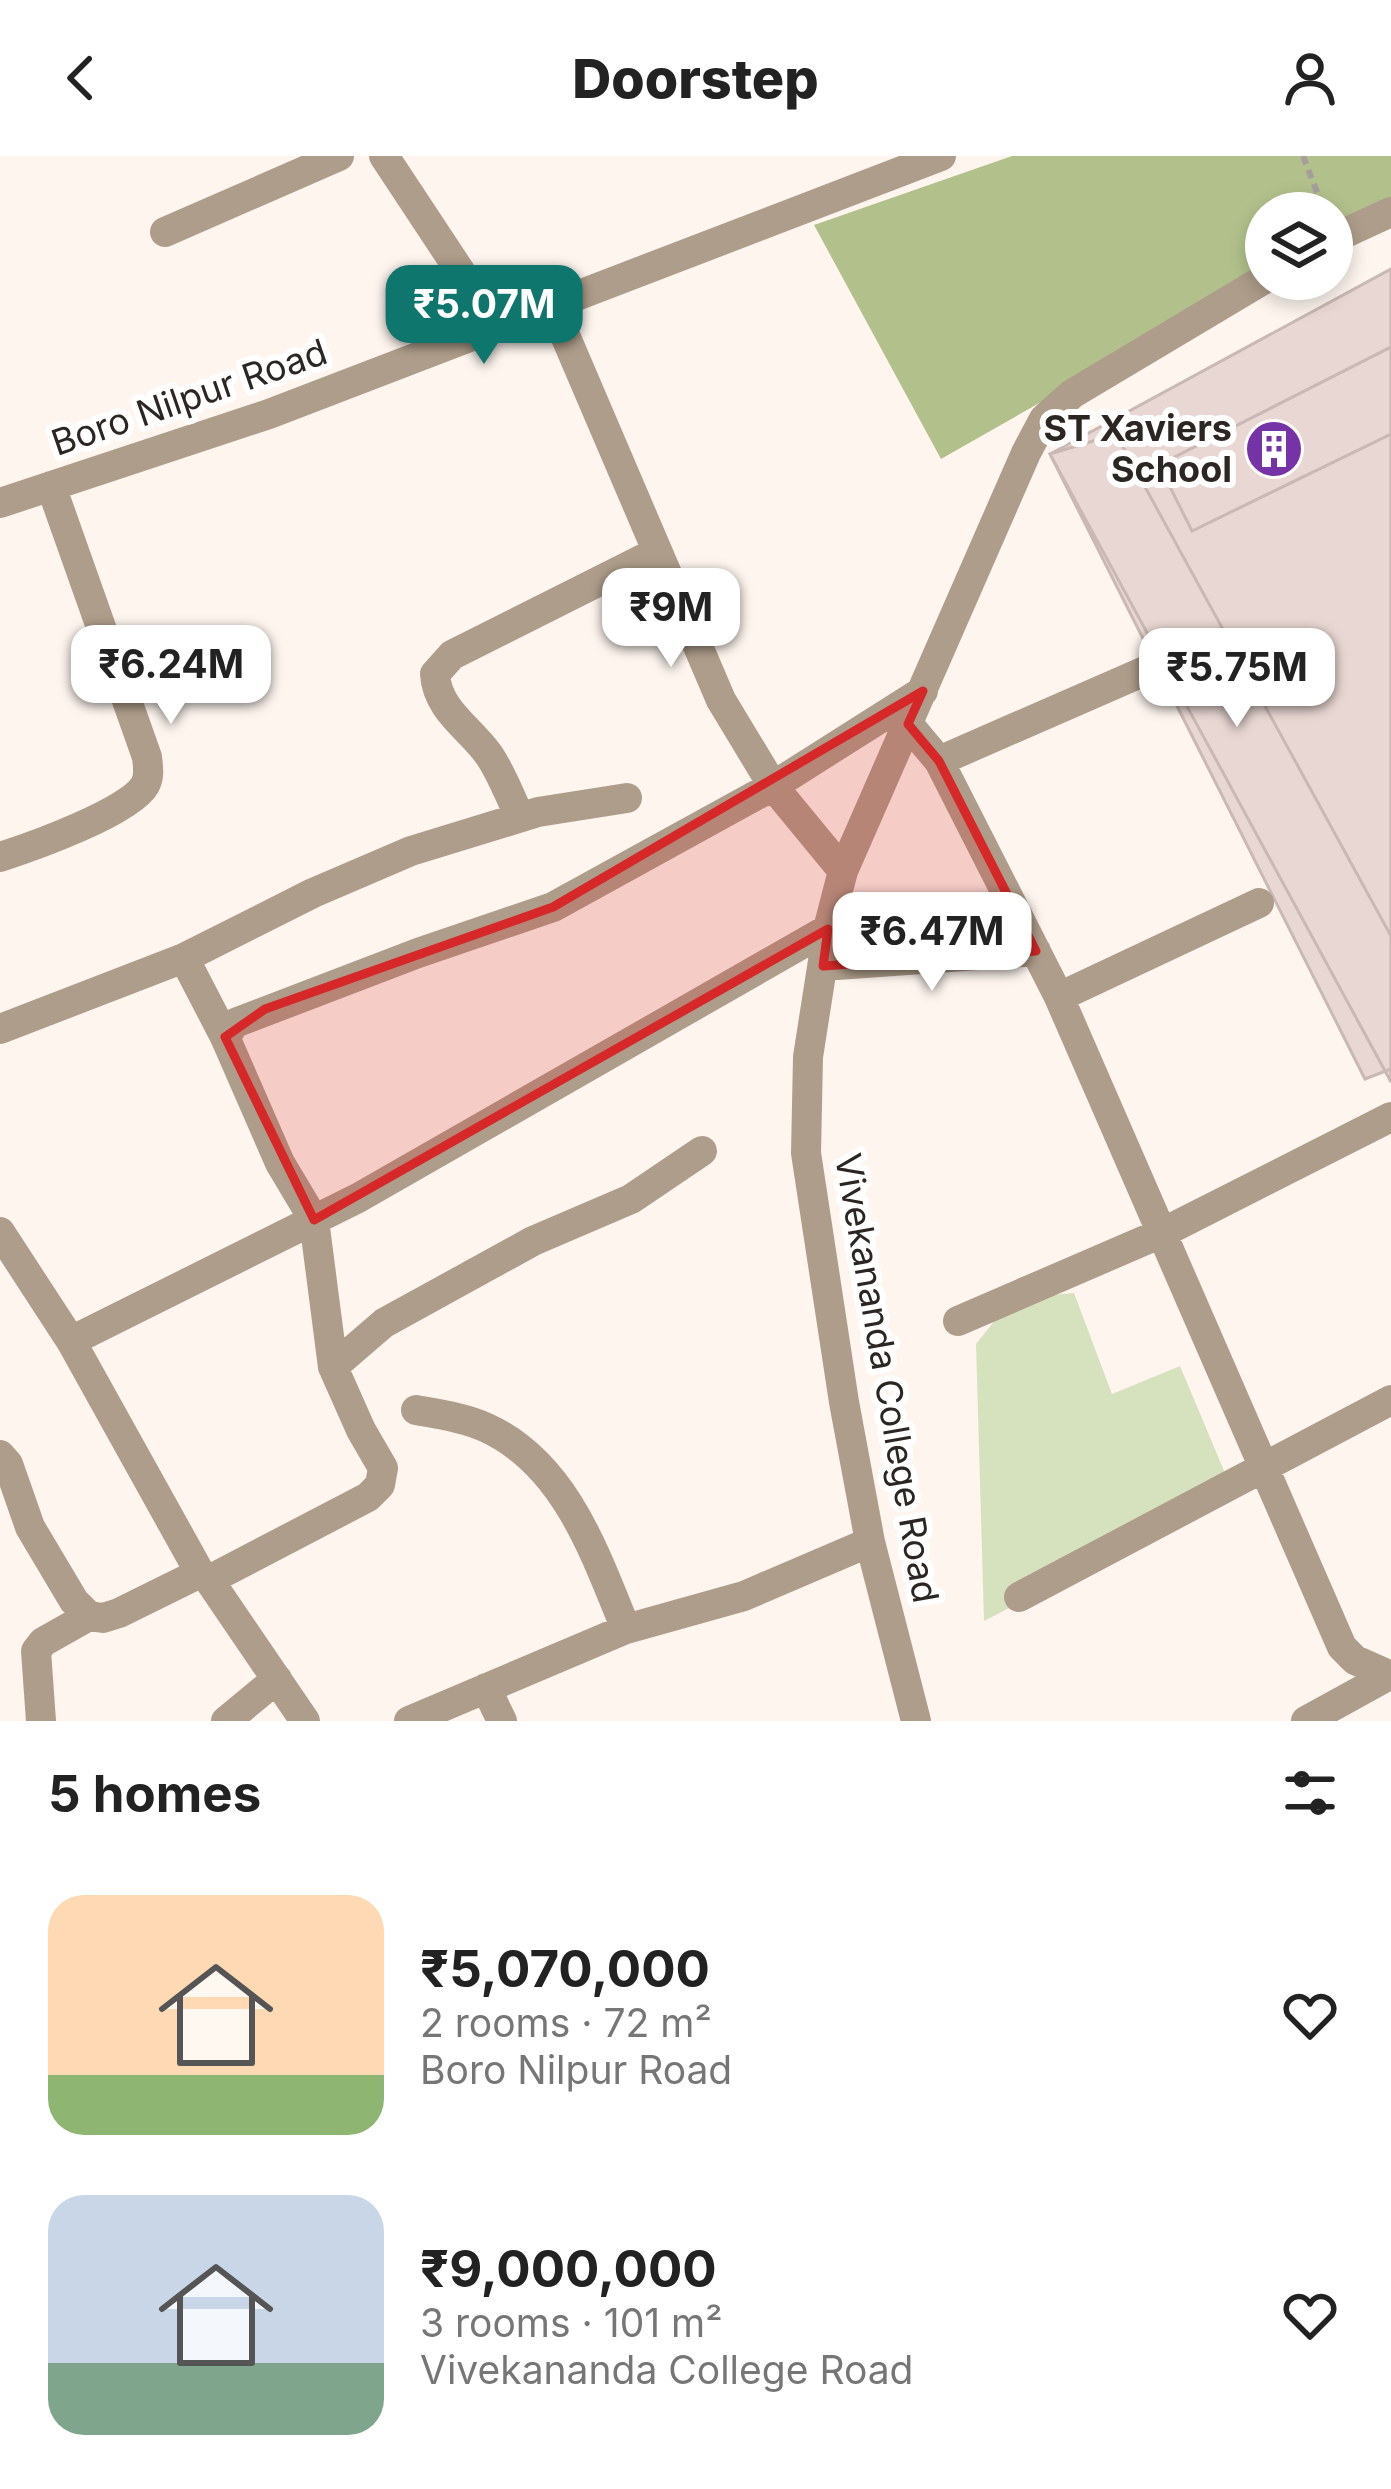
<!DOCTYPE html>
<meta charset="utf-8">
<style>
body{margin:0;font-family:Inter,sans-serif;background:#f6f6f6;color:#222;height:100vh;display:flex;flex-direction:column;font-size:45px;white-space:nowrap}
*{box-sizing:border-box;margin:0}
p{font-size:39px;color:#767676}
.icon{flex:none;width:66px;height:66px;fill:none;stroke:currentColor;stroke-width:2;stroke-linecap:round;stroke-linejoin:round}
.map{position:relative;height:1565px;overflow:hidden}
.side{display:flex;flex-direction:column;background:#fff;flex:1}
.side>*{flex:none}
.fabs{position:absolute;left:1245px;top:36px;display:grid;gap:24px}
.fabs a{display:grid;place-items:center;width:108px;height:108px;border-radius:50%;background:#fff;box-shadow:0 6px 18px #0003;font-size:60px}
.price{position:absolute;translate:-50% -102px;padding:0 27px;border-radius:24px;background:#fff;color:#222;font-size:39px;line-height:78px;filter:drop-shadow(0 3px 6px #0008)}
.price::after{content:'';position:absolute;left:50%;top:72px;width:36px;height:27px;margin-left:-18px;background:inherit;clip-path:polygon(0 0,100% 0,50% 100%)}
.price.on{background:#0f766e;color:#fff}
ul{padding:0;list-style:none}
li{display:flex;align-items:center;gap:36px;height:300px;padding:0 48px}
li span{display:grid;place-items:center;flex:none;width:336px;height:240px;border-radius:36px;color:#555}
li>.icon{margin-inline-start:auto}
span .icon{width:144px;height:144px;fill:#fffc;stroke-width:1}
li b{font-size:51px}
h2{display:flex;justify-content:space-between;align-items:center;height:144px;padding:0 48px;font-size:51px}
header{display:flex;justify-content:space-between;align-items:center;height:156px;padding:0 48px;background:#fff;font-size:54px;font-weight:800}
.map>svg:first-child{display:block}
</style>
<header><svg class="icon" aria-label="back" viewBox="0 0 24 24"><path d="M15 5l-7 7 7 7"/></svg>Doorstep<svg class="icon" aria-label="person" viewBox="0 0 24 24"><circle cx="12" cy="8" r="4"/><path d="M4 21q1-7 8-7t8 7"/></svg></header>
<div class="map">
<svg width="1391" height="1565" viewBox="0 0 1391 1565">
<rect width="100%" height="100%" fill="#fef5ef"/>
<path fill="#d6e2be" d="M1074 1137 1112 1238 1180 1210 1233 1336 984 1465 976 1188 1012 1143Z"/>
<path fill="#b2c18c" d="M1012 0H1391V46L1332 80V57H1266V118L941 303 814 69Z"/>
<path fill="#e9d7d3" stroke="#c9b8b3" stroke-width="3" d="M1391 113V913L1365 923 1050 298Z
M1391 191V278L1192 375 1159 309Z
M1116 278 1391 780V926L1050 298Z"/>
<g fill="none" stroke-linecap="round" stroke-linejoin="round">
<path stroke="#a69e9a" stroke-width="6" stroke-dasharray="9 6" stroke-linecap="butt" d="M1303 0 1324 54"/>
<path stroke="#ae9d8a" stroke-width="30" d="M384 0 497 171
M165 76 339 0
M1332 83 1391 56
M552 149 721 544 773 630 923 535
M0 347 269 258 941 0
M908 568 939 605 1059 841 1342 1491 1355 1504 1391 1520
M939 605 1145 515
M520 661C510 641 502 618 489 599 470 572 437 554 435 518L452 499 655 397
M0 701C31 691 130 656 145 629 150 620 148 611 147 601L51 330
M184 802 225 881
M823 810 1036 795
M1059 841 1259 747
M0 873 184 802 313 737 411 695 538 656 627 642
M0 1076 71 1185 200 1417 209 1424 305 1565
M958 1165 1164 1076 1391 961
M71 1185 358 1042 828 773
M333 1211 384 1167 533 1085 631 1043 702 995
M416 1254C438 1258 466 1262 487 1272 566 1309 595 1398 626 1473L744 1440 870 1386
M0 1299 8 1308 30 1371 74 1445 89 1460 103 1462 119 1457 200 1417
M209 1424 368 1341 380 1329 383 1312 361 1274 333 1211 314 1064 280 1007 225 881 235 867 418 797 553 751 773 630 843 715
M1019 1441 1391 1244
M486 1532 502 1565
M41 1565 36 1495 43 1486 89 1460
M226 1565 277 1523
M409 1565 626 1473
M916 1565 870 1386 844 1246 806 997 808 901 828 773 843 715 1026 297 1044 263 1072 238 1266 122
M1306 1565 1386 1521"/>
</g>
<path fill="#d62828" fill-opacity="0.2" stroke="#d62828" stroke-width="9" stroke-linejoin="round" d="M923 535 908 568 939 605 1036 795 823 810 828 773 314 1064 225 881 265 853 553 751Z"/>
<defs>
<symbol id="building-disc" viewBox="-11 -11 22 22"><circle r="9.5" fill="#7633a8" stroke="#fff"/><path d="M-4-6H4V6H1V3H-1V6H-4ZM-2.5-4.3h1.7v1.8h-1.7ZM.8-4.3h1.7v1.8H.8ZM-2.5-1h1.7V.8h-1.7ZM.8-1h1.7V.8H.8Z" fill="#fff"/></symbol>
</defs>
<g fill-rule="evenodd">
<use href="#building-disc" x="1241" y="260" width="66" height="66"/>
</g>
<g text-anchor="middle" stroke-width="12" stroke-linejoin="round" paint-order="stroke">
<g font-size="36" fill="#2c2623" stroke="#fff">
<text transform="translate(189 241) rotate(-19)" y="13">Boro Nilpur Road</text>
<text transform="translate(887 1222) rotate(80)" y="13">Vivekananda College Road</text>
</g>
<g font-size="36" font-weight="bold" fill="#2c2623" stroke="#fff" text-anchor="end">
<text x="1232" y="285">ST Xaviers<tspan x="1232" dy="41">School</tspan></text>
</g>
</g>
</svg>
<div class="fabs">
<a><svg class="icon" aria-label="layers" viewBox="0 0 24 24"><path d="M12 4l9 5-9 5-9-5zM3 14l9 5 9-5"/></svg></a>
</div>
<b class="price on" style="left:484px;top:211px">₹5.07M</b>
<b class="price" style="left:671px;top:514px">₹9M</b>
<b class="price" style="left:171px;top:571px">₹6.24M</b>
<b class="price" style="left:1237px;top:574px">₹5.75M</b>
<b class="price" style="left:932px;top:838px">₹6.47M</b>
</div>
<section class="side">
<h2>5 homes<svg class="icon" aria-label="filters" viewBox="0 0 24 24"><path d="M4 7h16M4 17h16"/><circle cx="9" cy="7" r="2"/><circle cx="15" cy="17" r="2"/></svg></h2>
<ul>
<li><span style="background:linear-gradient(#ffd9b3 75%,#8fb573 0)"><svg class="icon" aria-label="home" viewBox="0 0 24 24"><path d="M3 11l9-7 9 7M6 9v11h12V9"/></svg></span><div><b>₹5,070,000</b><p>2 rooms · 72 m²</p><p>Boro Nilpur Road</p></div><svg class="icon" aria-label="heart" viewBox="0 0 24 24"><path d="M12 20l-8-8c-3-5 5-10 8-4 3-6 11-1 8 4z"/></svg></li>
<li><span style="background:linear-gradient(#c9d6e8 70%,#7fa58c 0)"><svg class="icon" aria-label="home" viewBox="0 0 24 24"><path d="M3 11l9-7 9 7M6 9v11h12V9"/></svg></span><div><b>₹9,000,000</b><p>3 rooms · 101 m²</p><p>Vivekananda College Road</p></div><svg class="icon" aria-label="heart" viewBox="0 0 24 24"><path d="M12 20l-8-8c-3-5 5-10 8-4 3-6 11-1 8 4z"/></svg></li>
</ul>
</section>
